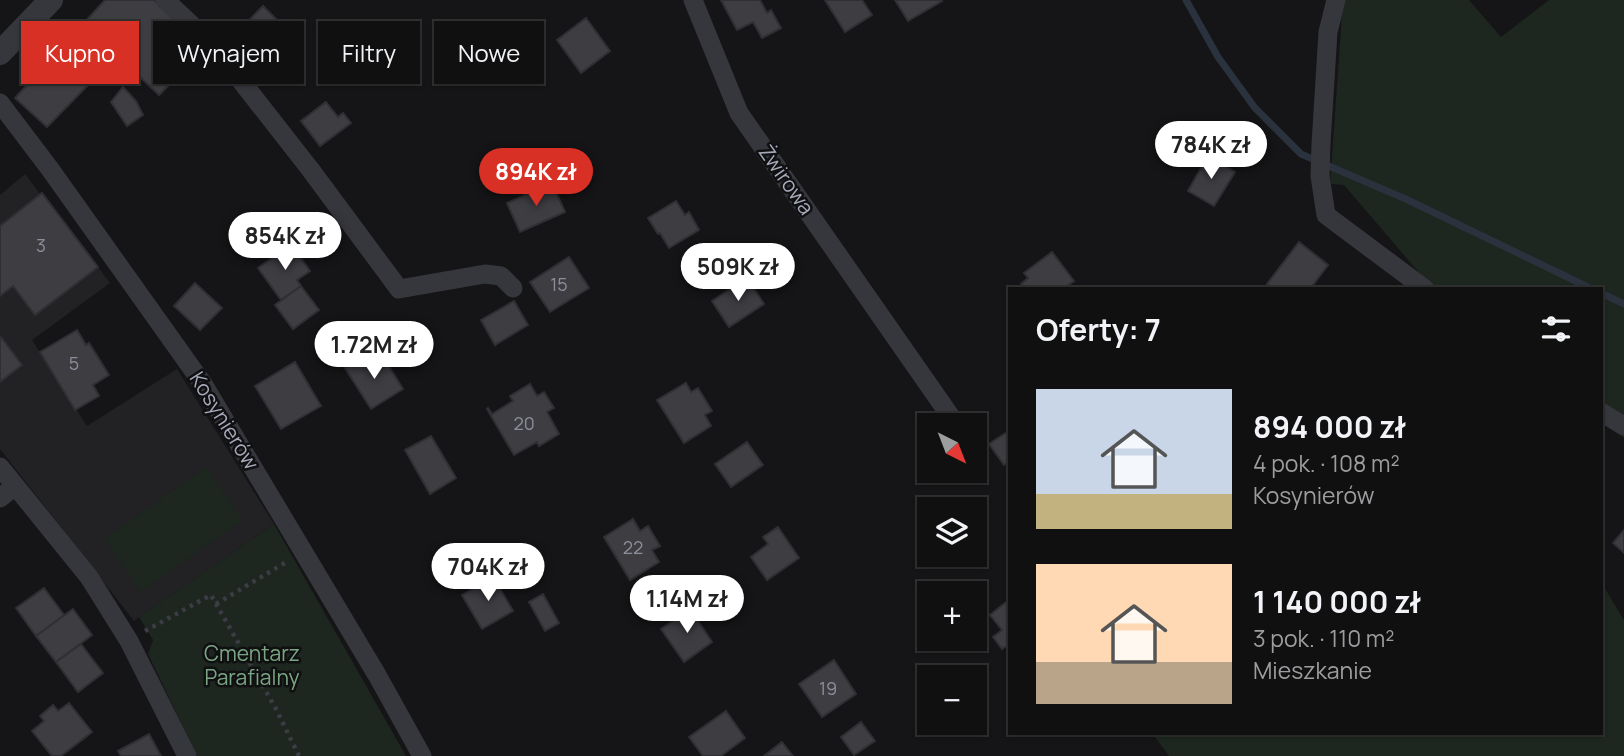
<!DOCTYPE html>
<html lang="pl">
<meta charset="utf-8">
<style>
body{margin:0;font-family:Manrope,sans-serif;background:#19191a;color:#f1f3f6;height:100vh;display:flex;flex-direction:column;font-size:26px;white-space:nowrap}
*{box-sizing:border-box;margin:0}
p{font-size:23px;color:#9c9d9f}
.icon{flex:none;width:38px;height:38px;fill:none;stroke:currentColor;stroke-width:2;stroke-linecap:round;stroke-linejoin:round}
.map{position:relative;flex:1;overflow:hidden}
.side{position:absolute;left:1008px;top:287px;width:595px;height:448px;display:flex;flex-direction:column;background:#101011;border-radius:0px;box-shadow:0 2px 5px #0004,0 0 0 2px #303031}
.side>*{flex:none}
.hud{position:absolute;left:21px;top:21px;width:665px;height:63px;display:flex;gap:14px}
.needle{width:46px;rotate:138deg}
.controls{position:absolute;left:917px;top:413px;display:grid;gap:14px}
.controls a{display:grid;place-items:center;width:70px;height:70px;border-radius:0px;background:#101011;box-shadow:0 2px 5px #0004,0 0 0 2px #303031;font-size:35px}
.price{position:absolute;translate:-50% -60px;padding:0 16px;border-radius:24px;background:#fff;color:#222;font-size:23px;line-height:46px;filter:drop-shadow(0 2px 4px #0008)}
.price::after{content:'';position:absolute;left:50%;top:42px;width:21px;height:16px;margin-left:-10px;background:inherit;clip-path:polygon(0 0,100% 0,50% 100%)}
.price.current{background:#d93025;color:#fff}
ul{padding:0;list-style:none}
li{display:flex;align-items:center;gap:21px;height:175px;padding:0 28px}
li span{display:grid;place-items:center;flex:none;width:196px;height:140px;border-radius:0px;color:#555}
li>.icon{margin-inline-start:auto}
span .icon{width:84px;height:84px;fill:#fffc;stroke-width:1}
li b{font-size:30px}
h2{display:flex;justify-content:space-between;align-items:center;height:84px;padding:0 28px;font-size:30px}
.chip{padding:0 24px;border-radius:0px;background:#101011;box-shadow:0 2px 5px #0004,0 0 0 2px #303031;font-size:24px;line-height:63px}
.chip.current{background:#d93025;color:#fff}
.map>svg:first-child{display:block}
</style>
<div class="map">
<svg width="1624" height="756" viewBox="0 0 1624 756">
<rect width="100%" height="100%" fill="#151517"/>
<path fill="#222124" d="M25 174 40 194 42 193 110 283 32 340 87 426 177 369 274 524 134 621 0 449V195Z"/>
<path fill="#1d261f" d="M1343 0H1469L1501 37 1549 0H1624V438L1601 423V289H1433L1344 185 1330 184Z
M206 467 243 520 141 592 104 539Z
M274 524 406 756H197L148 654 153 640 139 617Z
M1601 582 1624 620V756H1169L1152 733H1601Z"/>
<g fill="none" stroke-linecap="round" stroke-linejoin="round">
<path stroke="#2a323d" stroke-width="7" d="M1186 0 1218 57 1255 108 1301 154 1408 200 1592 289
M1601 293 1624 304"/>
</g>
<path fill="#3d3d42" stroke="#302f34" stroke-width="2" d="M105 0H154L206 48 159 95 84 23Z
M721 0H760L767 13 771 10 781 28 762 38 753 22 737 30Z
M825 0H862L872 15 845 32Z
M895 0H941L942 1 908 21Z
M263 6 289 32 255 68 228 42Z
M586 18 610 51 581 73 557 40Z
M84 23 120 58 95 84 59 50Z
M59 50 92 81 47 127 15 98Z
M123 87 136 101 143 115 127 126 111 102Z
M326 102 338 117 343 113 351 123 320 146 301 121Z
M1208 156 1235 172 1214 206 1188 191Z
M552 183 565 212 520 232 507 203Z
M42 193 98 267 35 315 13 286 0 296V226Z
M676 201 685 215 689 212 699 230 669 248 660 233 658 234 648 218Z
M1299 242 1328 265 1310 289H1273L1267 284Z
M291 244 310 271 297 280 301 286 281 300 258 268Z
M1052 252 1074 281 1063 289H1024L1021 284 1028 278 1024 273Z
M569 257 589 288 550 312 530 282Z
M747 278 764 304 729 327 712 301Z
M195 283 222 308 200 330 174 306Z
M301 286 319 310 293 329 275 305Z
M514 301 528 325 495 345 481 320Z
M77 330 86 345 89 343 109 375 93 385 99 396 75 410 40 352Z
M1 337 22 365 0 382V338Z
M370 353 380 369 388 365 403 389 371 409 345 368Z
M295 362 321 406 281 429 255 386Z
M686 383 691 392 698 388 712 411 705 415 711 426 684 443 657 400Z
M530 384 537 396 544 392 554 408 547 412 559 434 539 446 537 442 514 455 487 409 488 408 492 414 513 401 510 396Z
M1010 430V461L1004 465 989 444Z
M431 436 456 478 430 494 405 450Z
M747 442 763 465 731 487 715 464Z
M633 519 640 531 648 526 660 546 652 550 659 562 630 580 604 537Z
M778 527 799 558 767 580 751 557 768 544 763 537Z
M1624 530V553L1613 543Z
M493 577 513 611 482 629 462 595Z
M44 588 64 615 36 636 16 608Z
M543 594 559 623 545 631 529 602Z
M1010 599V644L1002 649 993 637 1002 630 990 615Z
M73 609 92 635 56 662 36 636Z
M690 609 712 642 684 662 661 629Z
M81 644 103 673 78 692 56 662Z
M834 660 856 694 822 717 799 684Z
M69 703 92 732 61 756H52L32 731 44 721 40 716 53 705 58 711Z
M726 711 745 738 721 756H703L689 737Z
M861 722 875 741 854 755 841 737Z
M149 734 161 756H121L118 751Z
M782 742 793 756H764Z"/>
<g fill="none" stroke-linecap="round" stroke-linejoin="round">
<path stroke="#3c3d44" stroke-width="4.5" stroke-dasharray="3.5 5" stroke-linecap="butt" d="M216 604 288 561
M145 631 211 595 276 709 299 756"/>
<path stroke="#36363d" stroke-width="19" d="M165 0 213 45 310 169 399 289 485 274 501 276 513 288
M693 0 739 113 951 417
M1336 0 1328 32 1321 144 1320 176 1326 215 1425 289
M0 103 50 169 203 384 377 675 422 756
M1601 412 1624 426
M0 467 89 577 129 641 187 756
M0 498 15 486"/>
<path stroke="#36363d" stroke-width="24" d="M0 53 51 0"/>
</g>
<g text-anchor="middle" stroke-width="5" stroke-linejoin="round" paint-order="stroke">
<g font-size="18" fill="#8c8e9b">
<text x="41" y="252">3</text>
<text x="559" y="291">15</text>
<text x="74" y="370">5</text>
<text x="524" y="430">20</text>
<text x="633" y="554">22</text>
<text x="828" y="695">19</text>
</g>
<g font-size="21" fill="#a6a9b9" stroke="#101012">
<text transform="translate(786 180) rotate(55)" y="7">Żwirowa</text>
<text transform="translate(224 421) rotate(58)" y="7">Kosynierów</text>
</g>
<g font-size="21" fill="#7ba683" stroke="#101012">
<text x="252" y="661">Cmentarz<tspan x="252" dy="24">Parafialny</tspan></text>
</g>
</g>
</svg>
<div class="controls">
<a><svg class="needle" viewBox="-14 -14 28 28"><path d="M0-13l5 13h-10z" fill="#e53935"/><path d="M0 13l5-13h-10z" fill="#9c9d9f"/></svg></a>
<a><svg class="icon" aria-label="layers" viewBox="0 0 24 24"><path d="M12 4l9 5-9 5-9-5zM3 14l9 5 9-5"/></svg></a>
<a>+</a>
<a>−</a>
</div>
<b class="price" style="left:1211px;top:181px">784K zł</b>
<b class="price current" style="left:536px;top:208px">894K zł</b>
<b class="price" style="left:285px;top:272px">854K zł</b>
<b class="price" style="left:738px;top:303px">509K zł</b>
<b class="price" style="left:374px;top:381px">1.72M zł</b>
<b class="price" style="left:488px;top:603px">704K zł</b>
<b class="price" style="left:687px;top:635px">1.14M zł</b>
<div class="hud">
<a class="chip current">Kupno</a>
<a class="chip">Wynajem</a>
<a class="chip">Filtry</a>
<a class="chip">Nowe</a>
</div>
<section class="side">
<h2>Oferty: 7<svg class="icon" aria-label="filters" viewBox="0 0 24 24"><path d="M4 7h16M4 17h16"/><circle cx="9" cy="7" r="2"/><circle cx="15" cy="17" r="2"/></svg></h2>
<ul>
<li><span style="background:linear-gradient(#c9d6e8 75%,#c2b280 0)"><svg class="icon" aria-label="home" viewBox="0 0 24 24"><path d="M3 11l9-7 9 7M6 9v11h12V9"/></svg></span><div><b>894 000 zł</b><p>4 pok. · 108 m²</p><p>Kosynierów</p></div></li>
<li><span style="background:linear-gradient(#ffd9b3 70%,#b9a48a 0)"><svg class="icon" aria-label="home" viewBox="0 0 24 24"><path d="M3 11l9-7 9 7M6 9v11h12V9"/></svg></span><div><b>1 140 000 zł</b><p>3 pok. · 110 m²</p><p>Mieszkanie</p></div></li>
</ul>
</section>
</div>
